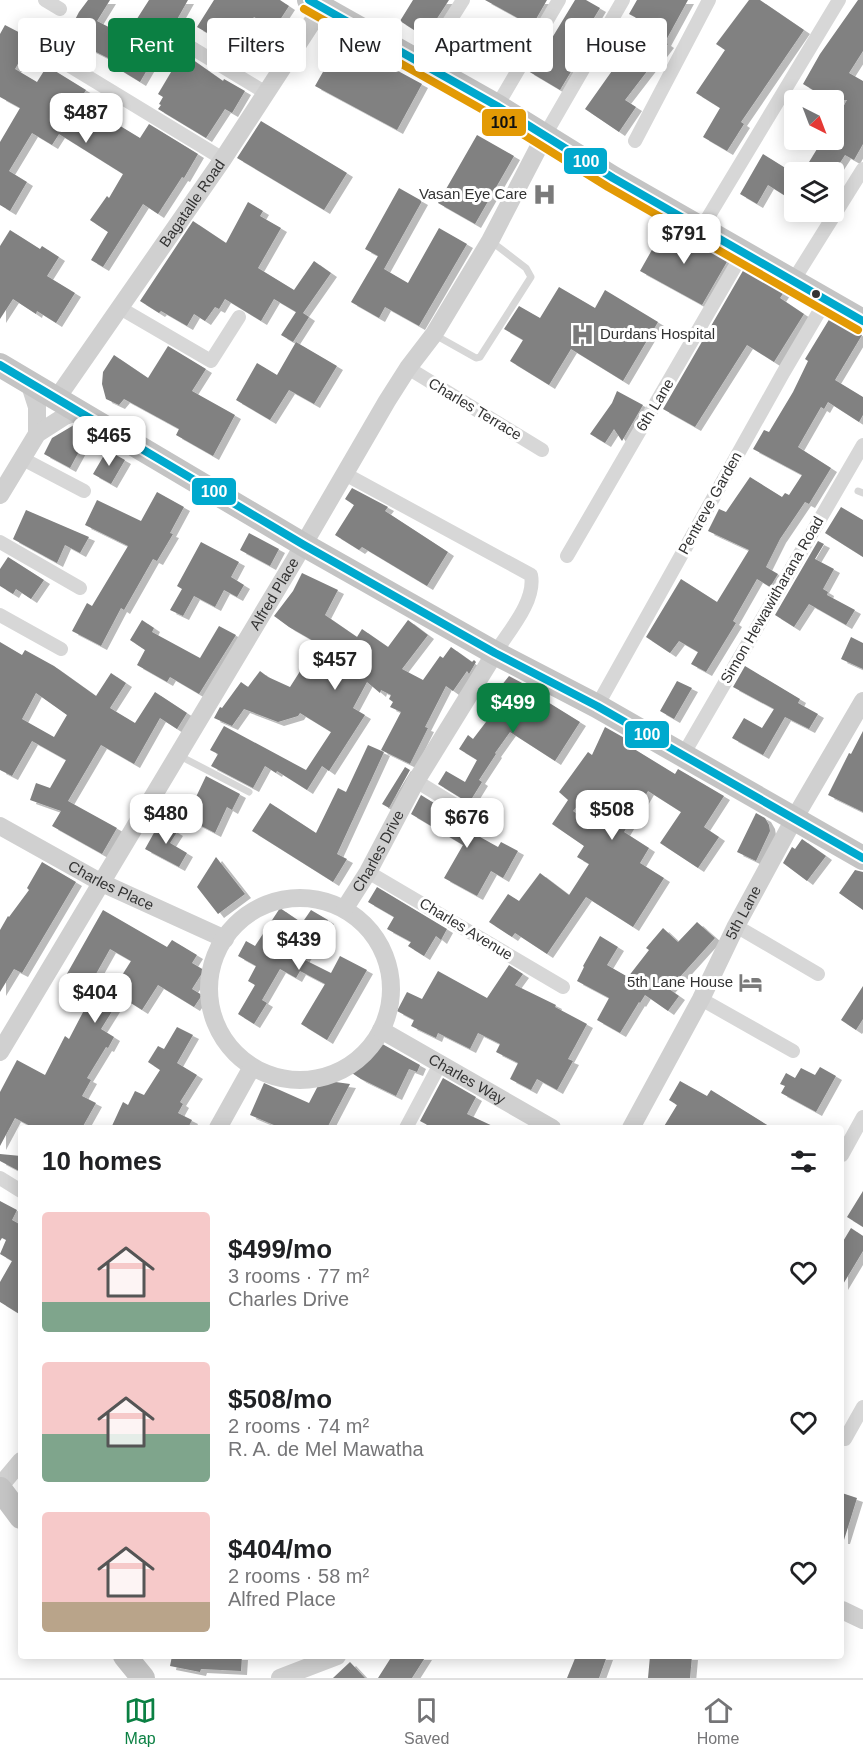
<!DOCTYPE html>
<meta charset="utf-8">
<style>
body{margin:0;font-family:Arial,sans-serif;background:#f6f6f6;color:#202124;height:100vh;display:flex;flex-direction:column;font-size:22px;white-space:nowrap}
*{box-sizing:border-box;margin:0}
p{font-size:20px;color:#757577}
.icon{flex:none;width:33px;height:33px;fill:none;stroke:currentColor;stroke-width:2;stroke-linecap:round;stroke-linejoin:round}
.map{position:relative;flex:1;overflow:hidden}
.details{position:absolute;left:18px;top:1125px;width:826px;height:534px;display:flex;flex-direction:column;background:#fff;border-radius:6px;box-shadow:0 3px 15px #0003}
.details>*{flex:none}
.guide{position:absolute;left:18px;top:18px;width:828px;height:54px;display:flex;gap:12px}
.needle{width:39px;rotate:138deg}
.fabs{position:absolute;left:784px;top:90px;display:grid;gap:12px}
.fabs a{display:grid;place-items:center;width:60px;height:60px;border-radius:6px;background:#fff;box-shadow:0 3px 15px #0003;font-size:30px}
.price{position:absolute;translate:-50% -51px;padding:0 14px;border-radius:12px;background:#fff;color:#222;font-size:20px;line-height:39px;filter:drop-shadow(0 2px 3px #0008)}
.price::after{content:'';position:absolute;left:50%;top:36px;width:18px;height:14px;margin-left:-9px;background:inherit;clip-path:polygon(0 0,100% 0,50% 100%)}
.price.current{background:#0b8043;color:#fff}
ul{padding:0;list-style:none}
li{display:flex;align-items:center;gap:18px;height:150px;padding:0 24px}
li span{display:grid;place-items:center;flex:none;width:168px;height:120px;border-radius:6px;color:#555}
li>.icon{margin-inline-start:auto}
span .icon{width:72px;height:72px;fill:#fffc;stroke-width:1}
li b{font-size:26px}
h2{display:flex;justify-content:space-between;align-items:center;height:72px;padding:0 24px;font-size:26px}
.pill{padding:0 21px;border-radius:6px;background:#fff;box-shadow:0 3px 15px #0003;font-size:21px;line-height:54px}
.pill.current{background:#0b8043;color:#fff}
.dock{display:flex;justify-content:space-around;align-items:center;height:84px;border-top:2px solid #e0e0e0;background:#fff;font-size:16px;color:#757577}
.dock a{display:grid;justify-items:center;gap:3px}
.dock .current{color:#0b8043}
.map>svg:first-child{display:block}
</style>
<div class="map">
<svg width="863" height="1678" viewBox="0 0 863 1678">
<defs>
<filter id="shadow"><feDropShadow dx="6" dy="4" stdDeviation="0" flood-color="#0004"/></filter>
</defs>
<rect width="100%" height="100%" fill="#fff"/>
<path fill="#818181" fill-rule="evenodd" filter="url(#shadow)" d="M88 0H110L97 21 126 36 149 0H188L175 23 171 20 154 48 158 51 140 82 109 63 112 60 66 37 79 12Z
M214 0H280L289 6 274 29 254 17 242 35 266 52 256 66 245 59 247 56 197 27Z
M413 0H449L425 37 400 21Z
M485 0H547L532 26Z
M575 0H586L600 8 574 51 581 55 560 90 528 71 549 36 552 38Z
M637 0H688L665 42 668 44 625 100 636 107 619 132 585 109 631 44 627 41 642 21 629 14Z
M749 0H760L804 30 741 122 744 124 727 151 703 137 720 108 696 93 725 50 716 44Z
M858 0H863V51L849 73 863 81V144L854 160 845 155 834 172H803L820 144 824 140H834V122L847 100H807L813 90 803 84 820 54Z
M5 25 32 39 15 69 37 82 47 66 86 90 79 101 140 138 149 124 198 154 184 178 182 177 158 214 143 204 103 267 91 260 108 232 90 220 107 196 109 198 123 174 59 134 52 145 32 133 9 171 27 182 10 211 0 205V142L20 108 0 97V34Z
M341 40 422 84 397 130 315 86Z
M186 55 223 81 224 79 245 91 232 113 225 109 206 138 158 109 161 105 159 104 163 97 158 94 177 62 180 64Z
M261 121 347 173 324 210 237 158Z
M477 135 514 156 475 224 438 203Z
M763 154 795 174V202L768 185 757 204 740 194Z
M399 188 422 201 384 269 408 283 439 228 467 244 419 326 385 307 379 318 351 302 378 256 365 249Z
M248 202 263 211 260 216 281 228 258 268 294 290 314 261 331 273 303 313 309 317 293 342 281 335 296 312 274 299 261 321 225 299 219 309 215 307 205 321 194 314 187 326 161 311 159 313 140 301 193 221 226 243Z
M666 225 728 260 702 305 640 271Z
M10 230 40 249 42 246 59 257 47 276 75 293 56 323 37 311 36 314 13 299 0 319V246Z
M744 269 784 292 780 298 804 314 774 362 747 345 695 427 663 409Z
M559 287 595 308 605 290 658 322 623 381 571 349 549 385 510 361 523 340 504 329 519 306 540 318Z
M830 318 862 335 835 380 863 397V415L859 422 828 402 824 409 821 407 798 447 831 468 809 504 805 502 780 539 766 567 778 574 770 587 757 579 733 621 736 623 706 672 691 664 698 652 679 641 670 653 646 637 681 579 717 602 749 550 708 531 719 509 726 512 750 477 782 497 785 493 789 495 802 475 753 449 764 430 769 432 793 392 808 361 805 359Z
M296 342 337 366 314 404 289 390 270 420 236 400 257 363 277 375Z
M168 346 206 369 192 391 235 415 213 456 176 435 179 429 124 399 119 405 106 399 102 384 103 372 114 355 148 378Z
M617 391 643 405 622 441 614 429 605 443 590 434 612 403Z
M74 425 88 435 70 468 44 454 52 438Z
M107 450 125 460 111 484 93 474Z
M352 488 388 507 385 511 448 552 427 586 362 547 359 550 335 535 354 505 345 499Z
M157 492 184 507 170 533 173 534 157 561 153 559 124 610 121 608 101 646 72 631 87 603 92 606 128 546 85 525 97 500 141 521Z
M841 507 863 520V557L825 533Z
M26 510 89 537 80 553 65 545 57 563 13 539Z
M249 533 279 549 270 566 240 550Z
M818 541 824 544 815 559 834 569 823 589 828 592 827 595 855 610 846 625 809 604 794 627 775 615Z
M201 542 239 562 231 577 244 585 237 597 224 590 215 607 194 596 183 616 170 610 182 589 177 586Z
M8 557 44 580 31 599 16 589 13 594 0 586V569Z
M302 573 338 590 325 615 357 637 362 629 388 647 408 620 428 635 402 669 423 680 440 656 443 658 451 647 472 662 474 660 476 662 469 674 467 671 453 691 446 686 425 727 428 728 410 764 381 750 401 712 390 707 393 702 389 699 391 695 381 690 380 693 367 682 353 708 365 715 329 771 322 766 307 790 277 771 276 773 265 766 253 788 211 766 218 754 210 750 224 726 306 770 331 732 300 713 298 716 278 722 244 709 232 726 214 718 220 707 222 708 241 682 248 687 260 671 268 677 290 687 304 665 326 679 338 662 320 649 322 646 289 627 274 616 293 591Z
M142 620 154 628 152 632 200 658 219 626 236 635 199 694 170 677 167 682 137 665 145 650 130 640Z
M851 637 863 643V669L841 659Z
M0 642 22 655 25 650 54 666 96 696 111 673 126 683 110 708 135 723 155 692 187 713 177 729 160 718 134 764 101 745 68 801 117 828 102 854 52 826 61 811 30 800 36 783 50 788 66 760 32 741 12 776 0 770ZM36 693 67 715 54 737 22 719Z
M745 666 800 699 798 703 818 714 809 729 785 717 763 755 732 738 744 718 762 728 774 709 733 687Z
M509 676 524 684 538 696 580 722 555 761 510 732 495 753 496 754 479 780 482 782 469 803 438 784 446 771 465 782 477 760 459 749 468 735 473 739 505 697 497 691Z
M677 681 692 688 674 719 660 711Z
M605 727 628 740 626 744 675 774 678 769 724 796 704 827 719 837 698 868 660 843 681 812 648 791 624 832 649 848 640 863 664 878 633 927 586 897 547 954 515 933 512 937 489 922 508 894 519 901 540 873 569 895 589 864 577 857 584 846 552 824 568 800 559 792 588 752 592 755ZM590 792 610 804 596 827 573 811Z
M863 731V812L828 795 849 753 851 754Z
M368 745 384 752 337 854 347 859 333 882 252 831 270 803 316 833 338 788 346 792Z
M405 767 410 770 389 808 382 804Z
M206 776 240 794 232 810 227 807 215 833 186 818Z
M421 795 458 818 455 823 498 847 501 842 518 851 503 878 491 871 477 896 444 878 463 845 411 814Z
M756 813 765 818 769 825 770 831 756 861 737 852Z
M160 822 177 832 170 843 187 853 179 867 145 849Z
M802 839 826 856 807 881 783 863 792 847 795 849Z
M216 857 245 894 218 914 197 887Z
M42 862 76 882 22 973 14 969 0 992V930L8 916 9 917 29 890 27 888Z
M855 870 863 872V910L839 893Z
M377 887 447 929 441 940 436 936 424 956 408 946 411 942 387 929 394 917 368 902Z
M280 908 302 923 311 910 328 920 303 959 331 973 340 956 367 970 327 1040 301 1024 325 984 300 971 296 978 280 969 262 1000 267 1003 254 1024 238 1014 255 985 248 981 256 966 238 956 246 941 255 946Z
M103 910 167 947 172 940 197 955 192 963 204 970 192 989 202 995 194 1007 158 985 142 1010 112 991 131 961 110 949 92 981 121 997 101 1029 114 1037 108 1048 106 1047 87 1078 91 1080 82 1096 96 1103 82 1128H34L15 1118 0 1146V1092L17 1060 45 1075 65 1036 69 1039 92 995 64 979Z
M697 922 715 938 669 989 679 996 668 1011 645 995 640 1003 639 1002 620 1033 597 1020 609 998 577 981 584 967 583 966 600 936 618 947 607 965 628 977 649 950 646 948 663 928 678 942Z
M509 965 523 974 515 985 556 1005 555 1007 587 1024 568 1059 573 1061 557 1090 537 1079 531 1090 510 1079 518 1063 496 1052 500 1044 478 1033 470 1049 438 1033 436 1038 411 1026 414 1020 397 1011 407 992 422 999 438 971 487 998Z
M863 986V1019L856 1030 841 1020Z
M177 1027 193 1035 177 1063 197 1075 180 1102 183 1104 178 1113 192 1120 188 1128H111L123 1102 128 1105 135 1091 144 1095 160 1070 148 1062 158 1046 164 1049Z
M377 1041 420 1065 417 1072 409 1069 396 1096 361 1079 346 1069 364 1056Z
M820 1067 836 1076 816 1112 781 1093 785 1086 780 1084 786 1073 795 1078 801 1068 815 1075Z
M443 1078 476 1097 467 1114 497 1128H433L420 1121Z
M321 1080 350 1084 327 1128H281L250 1115 264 1083 309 1103Z
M680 1081 707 1096 711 1090 772 1128H663L677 1105 669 1100Z
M0 1154 21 1156V1172L0 1161Z
M863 1191V1227L847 1217Z
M0 1201 17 1210 12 1220 21 1225V1315L0 1302V1282L12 1261 0 1254 6 1240 2 1238 0 1241Z
M851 1228 863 1236V1251L842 1286V1243Z
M842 1493 857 1498 844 1540H842Z
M172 1656H242L241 1671 201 1669 200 1672 170 1666Z
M392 1656H426L412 1678H378Z
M576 1656H607L599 1678H567Z
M650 1656H692L690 1678H648Z
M350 1662 365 1678H333Z"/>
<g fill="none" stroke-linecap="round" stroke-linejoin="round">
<path stroke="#d7d7d7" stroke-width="7" d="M435 335 476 358 480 357 531 277 526 268 492 242
M858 491 863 493
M178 755 249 792"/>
<path stroke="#d7d7d7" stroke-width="14" d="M45 0 60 9
M187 45 266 93
M65 63 223 159
M422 65 463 0
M497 106 559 0
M545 135 623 0
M635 141 709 0
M701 229 839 0
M793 281 863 169
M120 308 211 361 239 317
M408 368 542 450
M23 459 84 491
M345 474 531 575C536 601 509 631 495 653
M0 542 80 588
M567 556 743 253
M0 615 61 649
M597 706 782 375 826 300
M683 755 863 445
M416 781 478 819
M368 872 563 987
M736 926 818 974
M701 999 793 1051
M406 1128 440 1064
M842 1155 863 1117
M0 1178 21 1191
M845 1439 863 1407"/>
<g stroke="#d0d0d0" stroke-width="18">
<path d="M29 382 37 407V434"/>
<path id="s1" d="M57 398 223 159 322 7"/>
<path d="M0 495 37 434 65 416 79 411"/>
<path id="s2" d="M0 826 102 883 225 939"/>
<circle cx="300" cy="989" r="91"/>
<path id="s3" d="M345 908 368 872 416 781 495 653"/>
<path id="s4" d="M381 1030 552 1128"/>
<path id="s5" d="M0 1052 294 561 387 401 408 368 434 334 490 241 545 135"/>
<path d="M218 1128 252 1067"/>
<path id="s6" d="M631 1128 701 999 736 926 794 819 863 701"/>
<path d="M0 1486 21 1461"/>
<path d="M842 1610 863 1620"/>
<path d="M280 1678 337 1656"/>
</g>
<path stroke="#c4c4c4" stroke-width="24" d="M309 0 497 106 613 178 863 321
M0 365 304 545 495 653 597 706 863 858
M0 1489 21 1517
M125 1656 143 1678"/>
<defs>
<path id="bus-1" d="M309 0 497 106 613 178 863 321
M0 365 304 545 495 653 597 706 863 858"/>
<path id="bus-2" d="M304 9 492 115 608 187 858 330"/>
</defs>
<use href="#bus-1" stroke="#fff" stroke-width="12"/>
<use href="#bus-2" stroke="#fff" stroke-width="12"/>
<use href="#bus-1" stroke="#00a9ce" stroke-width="8"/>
<use href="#bus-2" stroke="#e39a05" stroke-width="8"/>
</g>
<defs>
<symbol id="hospital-bare" viewBox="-9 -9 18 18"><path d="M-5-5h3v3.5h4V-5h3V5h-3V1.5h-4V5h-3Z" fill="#7a7a7a" stroke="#fff" stroke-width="2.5" paint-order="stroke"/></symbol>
<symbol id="hotel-bare" viewBox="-9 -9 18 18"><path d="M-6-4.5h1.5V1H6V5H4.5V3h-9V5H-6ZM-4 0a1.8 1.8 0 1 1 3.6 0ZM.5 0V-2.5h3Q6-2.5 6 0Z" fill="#7a7a7a" stroke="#fff" stroke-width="2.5" paint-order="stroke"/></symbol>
</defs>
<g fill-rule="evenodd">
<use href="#hospital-bare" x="528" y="178" width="33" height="33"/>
<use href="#hospital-bare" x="566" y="318" width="33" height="33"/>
<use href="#hotel-bare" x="734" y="966" width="33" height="33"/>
</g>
<circle fill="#333" stroke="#fff" stroke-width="2" cx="816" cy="294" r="5"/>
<g text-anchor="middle" stroke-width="6" stroke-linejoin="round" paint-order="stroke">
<g font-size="15" fill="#333" stroke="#fff" text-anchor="end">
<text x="527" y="199">Vasan Eye Care</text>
<text x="600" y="339" text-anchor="start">Durdans Hospital</text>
<text x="733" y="987">5th Lane House</text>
</g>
<g font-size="15" fill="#333" stroke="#fff">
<text dy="5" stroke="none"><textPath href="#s1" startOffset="237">Bagatalle Road</textPath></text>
<text transform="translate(655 405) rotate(-59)" y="5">6th Lane</text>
<text transform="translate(475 409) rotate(31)" y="5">Charles Terrace</text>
<text transform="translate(710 503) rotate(-61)" y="5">Pentreve Garden</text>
<text dy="5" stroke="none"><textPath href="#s5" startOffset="534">Alfred Place</textPath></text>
<text transform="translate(772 600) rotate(-60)" y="5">Simon Hewawitharana Road</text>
<text dy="5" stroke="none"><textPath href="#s3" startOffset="66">Charles Drive</textPath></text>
<text dy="5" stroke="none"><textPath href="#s2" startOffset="126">Charles Place</textPath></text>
<text dy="5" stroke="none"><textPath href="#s6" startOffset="243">5th Lane</textPath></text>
<text transform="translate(466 929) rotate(31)" y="5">Charles Avenue</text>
<text dy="5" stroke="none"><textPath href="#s4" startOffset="99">Charles Way</textPath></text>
</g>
</g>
<g stroke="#fff" stroke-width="2">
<rect x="481" y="108" width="46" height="29" rx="6" fill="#e39a05"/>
<rect x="563" y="147" width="45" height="28" rx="6" fill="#00a9ce"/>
<rect x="191" y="477" width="46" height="29" rx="6" fill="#00a9ce"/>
<rect x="624" y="720" width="46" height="29" rx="6" fill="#00a9ce"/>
</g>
<g font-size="16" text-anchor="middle" font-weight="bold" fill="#fff">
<text x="586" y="167">100</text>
<text x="214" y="497">100</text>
<text x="647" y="740">100</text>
</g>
<g font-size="16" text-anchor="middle" font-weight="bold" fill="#111">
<text x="504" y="128">101</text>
</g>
</svg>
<div class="fabs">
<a><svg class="needle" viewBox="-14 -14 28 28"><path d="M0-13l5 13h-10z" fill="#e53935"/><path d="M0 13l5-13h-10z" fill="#757577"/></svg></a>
<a><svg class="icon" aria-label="layers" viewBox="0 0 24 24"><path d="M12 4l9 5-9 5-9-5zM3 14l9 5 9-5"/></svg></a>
</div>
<b class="price" style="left:86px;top:144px">$487</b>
<b class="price" style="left:684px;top:265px">$791</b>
<b class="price" style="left:109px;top:467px">$465</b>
<b class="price" style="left:335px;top:691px">$457</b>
<b class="price current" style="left:513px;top:734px">$499</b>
<b class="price" style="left:612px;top:841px">$508</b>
<b class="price" style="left:166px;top:845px">$480</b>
<b class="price" style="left:467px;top:849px">$676</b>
<b class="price" style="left:299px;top:971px">$439</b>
<b class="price" style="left:95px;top:1024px">$404</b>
<div class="guide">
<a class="pill">Buy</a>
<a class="pill current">Rent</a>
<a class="pill">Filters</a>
<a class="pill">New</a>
<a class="pill">Apartment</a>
<a class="pill">House</a>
</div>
<section class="details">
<h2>10 homes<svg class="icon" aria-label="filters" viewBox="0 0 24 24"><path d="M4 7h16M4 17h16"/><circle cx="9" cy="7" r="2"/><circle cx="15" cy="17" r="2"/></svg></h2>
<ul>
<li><span style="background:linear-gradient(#f6c9c9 75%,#7fa58c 0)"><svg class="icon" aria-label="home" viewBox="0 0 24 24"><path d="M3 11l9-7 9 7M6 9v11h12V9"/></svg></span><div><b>$499/mo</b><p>3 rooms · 77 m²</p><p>Charles Drive</p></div><svg class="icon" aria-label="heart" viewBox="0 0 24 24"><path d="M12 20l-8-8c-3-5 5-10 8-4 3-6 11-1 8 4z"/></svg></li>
<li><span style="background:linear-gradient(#f6c9c9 60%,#7fa58c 0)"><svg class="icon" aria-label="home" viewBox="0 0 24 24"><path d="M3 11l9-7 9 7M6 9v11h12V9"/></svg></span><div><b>$508/mo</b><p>2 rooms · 74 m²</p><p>R. A. de Mel Mawatha</p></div><svg class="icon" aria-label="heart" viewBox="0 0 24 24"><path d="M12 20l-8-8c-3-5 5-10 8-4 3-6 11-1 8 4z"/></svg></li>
<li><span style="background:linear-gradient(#f6c9c9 75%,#b9a48a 0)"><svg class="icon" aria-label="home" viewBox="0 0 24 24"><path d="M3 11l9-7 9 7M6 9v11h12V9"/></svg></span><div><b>$404/mo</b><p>2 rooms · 58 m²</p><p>Alfred Place</p></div><svg class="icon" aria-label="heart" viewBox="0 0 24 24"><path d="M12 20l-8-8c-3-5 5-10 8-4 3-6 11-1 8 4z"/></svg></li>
</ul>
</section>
</div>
<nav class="dock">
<a class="current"><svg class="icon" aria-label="map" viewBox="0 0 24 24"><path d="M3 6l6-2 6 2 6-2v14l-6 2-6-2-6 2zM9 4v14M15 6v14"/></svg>Map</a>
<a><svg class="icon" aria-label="saved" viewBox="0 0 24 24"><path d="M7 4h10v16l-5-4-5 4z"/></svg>Saved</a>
<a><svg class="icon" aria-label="home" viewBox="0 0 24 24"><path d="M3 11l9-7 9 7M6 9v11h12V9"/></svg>Home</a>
</nav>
